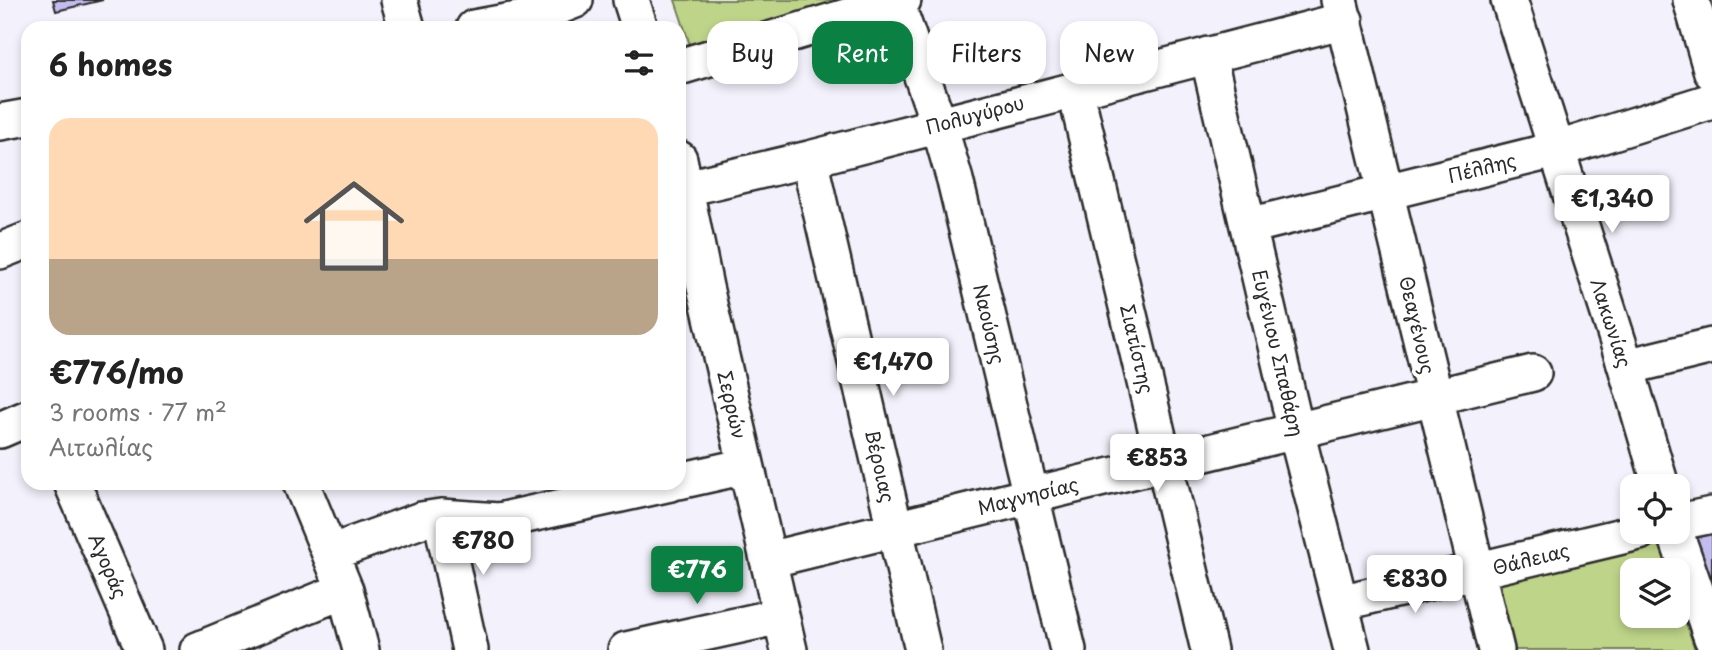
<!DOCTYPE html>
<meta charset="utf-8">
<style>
body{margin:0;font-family:"Playpen Sans",sans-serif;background:#f2f2f2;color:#222;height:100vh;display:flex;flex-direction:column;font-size:26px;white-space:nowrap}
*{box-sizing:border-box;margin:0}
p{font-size:23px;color:#767676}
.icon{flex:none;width:38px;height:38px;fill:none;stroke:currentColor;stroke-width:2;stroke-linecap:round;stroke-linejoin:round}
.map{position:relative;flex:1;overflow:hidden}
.panel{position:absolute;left:21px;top:21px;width:665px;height:469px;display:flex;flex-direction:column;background:#fff;border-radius:21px;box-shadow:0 4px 10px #0003}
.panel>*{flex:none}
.hud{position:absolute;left:707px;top:21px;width:665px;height:63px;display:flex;gap:14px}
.fabs{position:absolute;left:1620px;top:474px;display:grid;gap:14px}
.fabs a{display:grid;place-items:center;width:70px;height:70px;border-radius:14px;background:#fff;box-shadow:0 4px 10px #0003;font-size:35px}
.price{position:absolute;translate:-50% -60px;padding:0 16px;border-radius:7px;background:#fff;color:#222;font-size:23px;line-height:46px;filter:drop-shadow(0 2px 4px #0008)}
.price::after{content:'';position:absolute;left:50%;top:42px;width:21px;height:16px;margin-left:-10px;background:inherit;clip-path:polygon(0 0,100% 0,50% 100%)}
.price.current{background:#0b8043;color:#fff}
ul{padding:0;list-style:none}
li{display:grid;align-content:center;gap:14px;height:371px;padding:0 28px}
li span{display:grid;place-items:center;height:217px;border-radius:21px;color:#555}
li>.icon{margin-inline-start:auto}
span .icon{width:126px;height:126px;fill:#fffc;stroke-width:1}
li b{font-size:30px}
h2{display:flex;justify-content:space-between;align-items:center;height:84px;padding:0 28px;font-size:30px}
.tag{padding:0 24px;border-radius:21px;background:#fff;box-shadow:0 4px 10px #0003;font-size:24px;line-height:63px}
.tag.current{background:#0b8043;color:#fff}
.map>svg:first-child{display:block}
</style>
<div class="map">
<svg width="1712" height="650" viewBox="0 0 1712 650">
<rect width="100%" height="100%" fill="#f3f2fc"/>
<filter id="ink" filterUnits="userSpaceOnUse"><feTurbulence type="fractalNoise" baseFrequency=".0143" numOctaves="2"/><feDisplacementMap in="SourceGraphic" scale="14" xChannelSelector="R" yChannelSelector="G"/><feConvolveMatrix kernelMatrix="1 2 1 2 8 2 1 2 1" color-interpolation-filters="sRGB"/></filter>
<g filter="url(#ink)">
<path fill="#bed489" stroke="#74805a" stroke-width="2" d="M675 0H835V2L690 45Z
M1660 540 1669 570H1633V616H1678V598L1695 650H1505L1489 586Z"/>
<path fill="#c3bdef" stroke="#2b2b2b" stroke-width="2" d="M53 0H103L56 11Z
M1712 526V589L1693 532Z"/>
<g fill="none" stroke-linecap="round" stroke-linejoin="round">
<defs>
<path id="minor" d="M399 0 407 28
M631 0 640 28
M1339 0 1496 650
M1509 0 1626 367 1661 486
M1691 0 1712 72
M896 2 939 125 955 180 1068 650
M474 28 528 18
M505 28 575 0
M1208 55 1296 431 1352 650
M679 67 903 0
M1075 89 1209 650
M0 122 28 117
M679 159 705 287 789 650
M809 159 923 650
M686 188 809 159 1345 20
M1249 226 1555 150 1712 101
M0 251 28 240
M1626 367 1712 346
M0 430 28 418
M679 481 746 466
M72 483 144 650
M301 483 345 590 361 650
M441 517 470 650
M1678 522 1712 515
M1675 532 1712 638
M330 553 421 520 441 517 499 521 671 483
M768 560 1533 373
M1340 603 1639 532
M198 650 345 590
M626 650 781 616"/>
</defs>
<use href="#minor" stroke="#2b2b2b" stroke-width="40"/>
<use href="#minor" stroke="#fff" stroke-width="35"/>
</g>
</g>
<g text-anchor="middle" stroke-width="7" stroke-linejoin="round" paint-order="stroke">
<g font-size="19" fill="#2b2b2b" stroke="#fff">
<text transform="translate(975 115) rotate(-15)" y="7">Πολυγύρου</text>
<text transform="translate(1482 168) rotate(-14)" y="7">Πέλλης</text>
<text transform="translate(1611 323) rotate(72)" y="7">Λακωνίας</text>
<text transform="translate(989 324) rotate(77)" y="7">Ναούσης</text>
<text transform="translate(1417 325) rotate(77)" y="7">Θεαγένους</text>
<text transform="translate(1137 349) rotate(77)" y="7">Σιατίστης</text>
<text transform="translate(1278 353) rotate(77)" y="7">Ευγένιου Σπαθάρη</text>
<text transform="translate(732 405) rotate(77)" y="7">Σερρών</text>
<text transform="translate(880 466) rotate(77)" y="7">Βέροιας</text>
<text transform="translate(1028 496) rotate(-14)" y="7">Μαγνησίας</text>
<text transform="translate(1531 559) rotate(-14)" y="7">Θάλειας</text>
<text transform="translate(108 566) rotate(67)" y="7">Αγοράς</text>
</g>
</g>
</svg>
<div class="fabs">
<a><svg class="icon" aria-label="locate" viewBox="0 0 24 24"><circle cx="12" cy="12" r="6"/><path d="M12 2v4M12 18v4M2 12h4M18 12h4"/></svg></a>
<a><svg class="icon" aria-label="layers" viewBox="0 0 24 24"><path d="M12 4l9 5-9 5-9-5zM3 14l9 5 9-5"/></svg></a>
</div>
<b class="price" style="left:1612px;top:235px">€1,340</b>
<b class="price" style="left:893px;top:398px">€1,470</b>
<b class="price" style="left:1157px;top:494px">€853</b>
<b class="price" style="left:483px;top:577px">€780</b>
<b class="price current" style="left:697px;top:606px">€776</b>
<b class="price" style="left:1415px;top:615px">€830</b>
<div class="hud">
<a class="tag">Buy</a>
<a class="tag current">Rent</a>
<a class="tag">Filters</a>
<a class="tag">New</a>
</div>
<section class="panel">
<h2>6 homes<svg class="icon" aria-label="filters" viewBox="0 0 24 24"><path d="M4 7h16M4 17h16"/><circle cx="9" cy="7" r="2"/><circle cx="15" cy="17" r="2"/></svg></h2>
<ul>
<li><span style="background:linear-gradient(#ffd9b3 65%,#b9a48a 0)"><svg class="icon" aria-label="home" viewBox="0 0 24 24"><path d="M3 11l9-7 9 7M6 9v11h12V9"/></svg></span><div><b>€776/mo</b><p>3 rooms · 77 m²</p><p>Αιτωλίας</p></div></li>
</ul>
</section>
</div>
